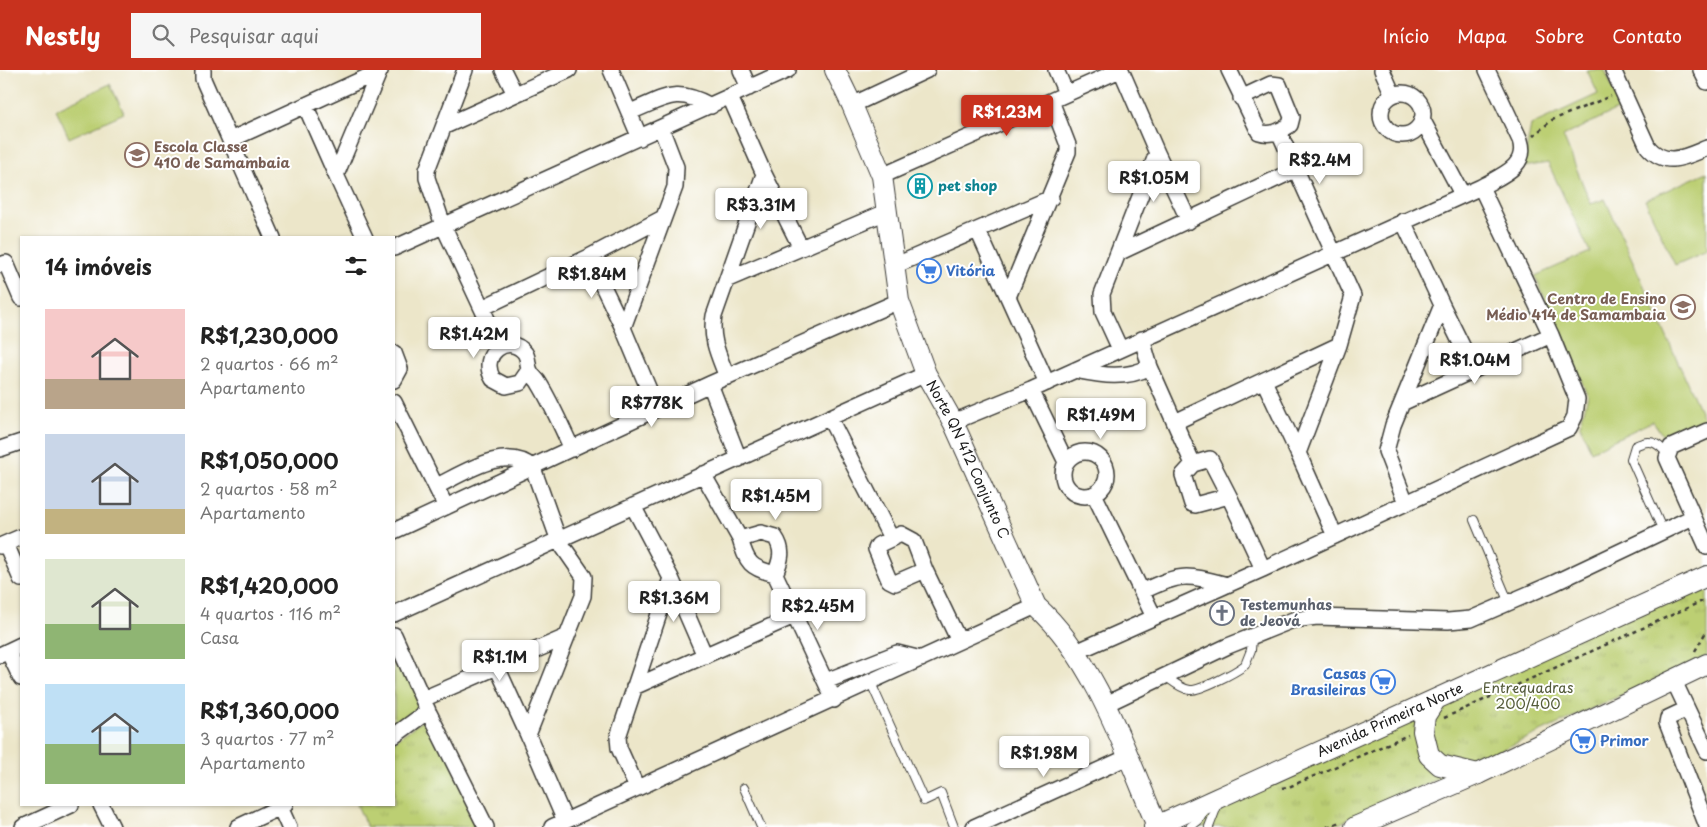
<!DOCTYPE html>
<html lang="pt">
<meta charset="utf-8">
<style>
body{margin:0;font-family:"Playpen Sans",sans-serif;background:#f6f6f6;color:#222;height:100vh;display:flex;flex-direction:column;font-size:19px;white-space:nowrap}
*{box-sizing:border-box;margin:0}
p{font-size:16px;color:#767676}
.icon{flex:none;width:28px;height:28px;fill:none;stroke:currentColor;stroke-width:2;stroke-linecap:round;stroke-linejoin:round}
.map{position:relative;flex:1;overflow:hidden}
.drawer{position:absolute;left:20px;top:166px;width:375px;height:570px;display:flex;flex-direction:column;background:#fff;border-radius:0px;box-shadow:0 1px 4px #0004}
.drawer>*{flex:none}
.price{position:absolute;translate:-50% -42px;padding:0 11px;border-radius:5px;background:#fff;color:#222;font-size:16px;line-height:32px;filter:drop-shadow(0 1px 2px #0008)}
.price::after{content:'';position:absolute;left:50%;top:30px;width:15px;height:11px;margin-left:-8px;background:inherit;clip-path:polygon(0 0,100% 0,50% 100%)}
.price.selected{background:#c8321e;color:#fff}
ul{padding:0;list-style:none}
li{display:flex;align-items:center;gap:15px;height:125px;padding:0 25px}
li span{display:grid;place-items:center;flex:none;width:140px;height:100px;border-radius:0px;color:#555}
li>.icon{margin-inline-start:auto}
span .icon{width:60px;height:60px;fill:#fffc;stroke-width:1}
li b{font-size:21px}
h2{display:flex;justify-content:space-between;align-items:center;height:60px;padding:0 25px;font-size:21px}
header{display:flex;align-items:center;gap:30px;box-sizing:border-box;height:70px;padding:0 25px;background:#c8321e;color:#fff}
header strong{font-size:24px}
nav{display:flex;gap:28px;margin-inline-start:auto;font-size:18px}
.search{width:350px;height:45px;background:#f6f6f6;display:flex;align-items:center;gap:12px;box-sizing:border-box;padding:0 18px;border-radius:0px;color:#767676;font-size:19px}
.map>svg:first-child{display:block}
</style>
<header>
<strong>Nestly</strong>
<div class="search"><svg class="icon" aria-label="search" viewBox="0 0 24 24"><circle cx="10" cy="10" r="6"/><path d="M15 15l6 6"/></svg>Pesquisar aqui</div>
<nav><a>Início</a><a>Mapa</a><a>Sobre</a><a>Contato</a></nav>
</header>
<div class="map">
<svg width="1707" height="757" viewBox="0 0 1707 757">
<defs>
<pattern id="park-tufts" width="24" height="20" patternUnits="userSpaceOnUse" patternTransform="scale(1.25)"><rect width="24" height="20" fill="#bccf73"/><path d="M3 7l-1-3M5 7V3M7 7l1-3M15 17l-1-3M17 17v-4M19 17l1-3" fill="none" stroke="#a1b163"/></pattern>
</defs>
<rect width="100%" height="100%" fill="#fff"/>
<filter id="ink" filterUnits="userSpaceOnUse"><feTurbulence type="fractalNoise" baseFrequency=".02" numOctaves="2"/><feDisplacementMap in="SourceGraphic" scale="10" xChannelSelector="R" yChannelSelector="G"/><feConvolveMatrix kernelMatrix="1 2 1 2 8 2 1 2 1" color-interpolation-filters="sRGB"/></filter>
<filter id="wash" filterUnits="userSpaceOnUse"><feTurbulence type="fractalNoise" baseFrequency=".0096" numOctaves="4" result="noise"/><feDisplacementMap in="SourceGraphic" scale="20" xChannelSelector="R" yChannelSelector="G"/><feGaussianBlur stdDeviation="1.12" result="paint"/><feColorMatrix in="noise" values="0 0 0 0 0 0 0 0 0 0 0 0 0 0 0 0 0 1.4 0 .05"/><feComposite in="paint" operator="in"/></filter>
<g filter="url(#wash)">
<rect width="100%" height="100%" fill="#ece6c9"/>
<path fill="#bccf73" stroke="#6c7648" d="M1587 0H1605L1621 38 1563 66 1591 134 1605 129 1704 350 1665 369 1653 351 1591 381 1580 355 1588 326 1535 206 1590 182 1548 93 1523 97 1531 55 1598 24Z
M110 14 124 43 69 68 56 39Z
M1707 102V181L1675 195 1645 130Z
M394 570 426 639 394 661Z"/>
<path fill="url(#park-tufts)" stroke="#6c7648" d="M1707 503V586L1332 757H1151Z
M429 646 483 757H367L357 735H394V671Z"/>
</g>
<g filter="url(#ink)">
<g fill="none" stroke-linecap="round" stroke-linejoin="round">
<defs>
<path id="lane" d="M1474 450 1509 533
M1663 461 1631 389 1635 376C1650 368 1657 372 1667 384
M1165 606C1172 611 1181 619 1190 620 1200 621 1236 602 1245 595L1251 580 1252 568
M871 613 924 731 941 723 954 757
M744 718 761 757
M1190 757 1199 750 1206 738
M1209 757 1219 731"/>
<path id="street" d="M203 0V9L273 168
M465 0 427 100V108L443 155 500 277
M503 0 515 24
M611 0 640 68
M741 0 749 18
M1056 0 1066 23
M1229 0 1259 62C1271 66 1280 61 1290 55L1292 47 1279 15 1271 14 1241 28
M1382 0 1393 25
M1613 0 1648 77C1666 98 1685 87 1707 78
M1701 0 1707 12
M1381 44a21 21 0 1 1 42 0a21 21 0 1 1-42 0Z
M852 35 927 0
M306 37 336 105
M630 42C665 28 675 16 711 36
M1422 49 1462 124
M445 56 569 0
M1279 62 1353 226 1339 275 1298 383 1335 466
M230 70 380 1
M1157 83 1189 151
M764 104 801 178 886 142
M882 106 1120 0
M1403 151 1442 235 1393 355 1386 381 1406 433
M978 161 1008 227
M365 168 336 105 380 0
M394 178 788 0
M1118 183 1297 99
M589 187 623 258
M0 195 6 193 21 228
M894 196 1051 128
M728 209 801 178
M1442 235 1474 300 1551 265
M482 238 589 187 663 148
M1142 269 1150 297 1193 394
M1120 279 1103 242 1102 224 1157 83 1121 0
M394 283 400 299 394 310
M529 300 520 313 506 316 493 309C478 284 509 262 525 283 529 289 527 296 530 301 532 306 537 309 539 313 552 334 562 358 572 379
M1075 300C1101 305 1125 310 1150 297
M727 307C719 286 710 269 714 246L764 104 730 27
M1264 311 1298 383
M1047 313 1008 227 1068 82V75L1051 31
M710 314 739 389
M1031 320 1066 392
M394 332 446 437
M1404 332 1474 300
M657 339 623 258 675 117 676 97 661 58
M830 349 891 468
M953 352 1031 320 1481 117
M1175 352 1339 275
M1707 361 1671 377 1667 388 1707 477
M0 379 21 372
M1063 404a22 22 0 1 1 44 0a22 22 0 1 1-44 0Z
M1210 389 1229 426 1195 435 1192 434 1183 405 1193 394Z
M703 404 740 469
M437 416C464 403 506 374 533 398L559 471 584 507 583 526 528 665 565 751
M1094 424 1154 547
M1229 426 1263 499
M633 436 671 508 618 667 619 678 637 718
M394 461 710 314 899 231
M761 463 775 467C784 480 781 490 775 504 750 498 747 493 740 469Z
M901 464 914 471 925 500 895 513 889 510 876 479 878 475Z
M6 474 21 509
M0 476 21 467
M925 500 959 571
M775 504 834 630
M671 508 705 586
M1143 521C1182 503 1185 504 1227 515
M394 544 926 304
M394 565 428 641 486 757
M8 581 21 608
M1076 582 1263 499 1569 358 1575 346 1577 329 1551 265 1481 117C1500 106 1529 97 1520 70L1487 0
M0 585 21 575
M497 597 528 665
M1673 609 1707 681
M826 611 897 583 921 589
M634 617 794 546
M423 629 566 567
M1104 635 1228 576 1293 550 1317 547 1448 551 1471 549 1554 513 1693 447
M1687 639 1668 648 1667 653 1707 756
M394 666 428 641
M101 735 112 757
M280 737 289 757
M23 757 71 735
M238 757 285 735
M552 757 1036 536
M974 757 1128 687"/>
<g id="secondary">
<path id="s1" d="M835 0 852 35 882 106 899 231 926 304 953 352 1036 536C1094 587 1127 685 1157 756"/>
<path d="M1434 632 1425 646 1423 661 1429 685 1440 695 1478 704"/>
<path id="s2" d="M1154 757 1707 506"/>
<path d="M1355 757 1478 704 1707 594"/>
</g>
</defs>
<use href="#lane" stroke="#3b3a36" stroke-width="10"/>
<use href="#street" stroke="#3b3a36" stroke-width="18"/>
<use href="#secondary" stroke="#3b3a36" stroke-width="22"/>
<path stroke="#3b3a36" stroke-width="2.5" stroke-dasharray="4 4" stroke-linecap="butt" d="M1533 66 1552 50 1611 26
M1695 581 1707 560
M1444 648 1707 529
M1282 718 1291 716 1408 665
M1327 757 1340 752"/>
<use href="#lane" stroke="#fff" stroke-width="8"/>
<use href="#street" stroke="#fff" stroke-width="15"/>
<use href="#secondary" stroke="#fff" stroke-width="20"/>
</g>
</g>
<defs>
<symbol id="school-ring" viewBox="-11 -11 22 22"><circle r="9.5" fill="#fff" stroke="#8d6e63" stroke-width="1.5"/><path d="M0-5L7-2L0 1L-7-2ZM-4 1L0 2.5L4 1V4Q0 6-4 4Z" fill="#8d6e63"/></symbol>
<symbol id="building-ring" viewBox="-11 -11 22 22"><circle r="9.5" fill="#fff" stroke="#0f9aa8" stroke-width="1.5"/><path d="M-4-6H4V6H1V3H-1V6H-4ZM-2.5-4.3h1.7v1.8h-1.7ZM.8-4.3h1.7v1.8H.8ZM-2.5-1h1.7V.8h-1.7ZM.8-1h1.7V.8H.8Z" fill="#0f9aa8"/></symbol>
<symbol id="supermarket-ring" viewBox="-11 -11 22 22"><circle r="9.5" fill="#fff" stroke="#3f7fe0" stroke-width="1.5"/><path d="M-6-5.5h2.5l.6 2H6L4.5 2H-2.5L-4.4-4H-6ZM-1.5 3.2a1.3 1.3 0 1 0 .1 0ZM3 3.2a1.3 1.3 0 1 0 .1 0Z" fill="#3f7fe0"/></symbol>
<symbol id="church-ring" viewBox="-11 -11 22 22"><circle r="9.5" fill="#fff" stroke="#6b7280" stroke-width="1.5"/><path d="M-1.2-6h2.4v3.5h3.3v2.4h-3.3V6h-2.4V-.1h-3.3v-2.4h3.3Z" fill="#6b7280"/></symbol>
</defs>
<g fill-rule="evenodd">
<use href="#school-ring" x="123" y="71" width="28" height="28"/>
<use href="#building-ring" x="906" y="102" width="28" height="28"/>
<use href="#supermarket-ring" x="915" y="187" width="28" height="28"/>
<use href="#school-ring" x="1669" y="223" width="28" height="28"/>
<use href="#church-ring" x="1208" y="529" width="28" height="28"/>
<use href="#supermarket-ring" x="1369" y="598" width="28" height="28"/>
<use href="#supermarket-ring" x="1569" y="657" width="28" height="28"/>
</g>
<g text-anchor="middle" stroke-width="4" stroke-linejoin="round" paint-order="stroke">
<g font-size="14" font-weight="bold" fill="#785e54" stroke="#fff" text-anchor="start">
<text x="154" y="82">Escola Classe<tspan x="154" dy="16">410 de Samambaia</tspan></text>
<text x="1666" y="234" text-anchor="end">Centro de Ensino<tspan x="1666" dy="16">Médio 414 de Samambaia</tspan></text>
</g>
<g font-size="14" font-weight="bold" fill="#0d838f" stroke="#fff" text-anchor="start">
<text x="938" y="121">pet shop</text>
</g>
<g font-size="14" font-weight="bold" fill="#366cbe" stroke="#fff" text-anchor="start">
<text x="946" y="206">Vitória</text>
<text x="1366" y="609" text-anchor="end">Casas<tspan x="1366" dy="16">Brasileiras</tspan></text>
<text x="1600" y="676">Primor</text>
</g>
<g font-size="14" fill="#1c1c1c" stroke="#fff">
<text dy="5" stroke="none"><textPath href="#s1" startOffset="415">Norte QN 412 Conjunto C</textPath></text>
<text dy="5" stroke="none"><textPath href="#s2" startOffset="259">Avenida Primeira Norte</textPath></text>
</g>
<g font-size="14" font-weight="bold" fill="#5b616d" stroke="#fff" text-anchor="start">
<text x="1240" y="540">Testemunhas<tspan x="1240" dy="16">de Jeová</tspan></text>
</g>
<g font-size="14" fill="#545b3a" stroke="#fff">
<text x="1528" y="623">Entrequadras<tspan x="1528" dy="16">200/400</tspan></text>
</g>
</g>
</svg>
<b class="price selected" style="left:1007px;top:67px">R$1.23M</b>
<b class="price" style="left:1320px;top:115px">R$2.4M</b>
<b class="price" style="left:1154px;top:133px">R$1.05M</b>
<b class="price" style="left:761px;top:160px">R$3.31M</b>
<b class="price" style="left:592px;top:229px">R$1.84M</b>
<b class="price" style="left:474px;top:289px">R$1.42M</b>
<b class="price" style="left:1475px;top:315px">R$1.04M</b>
<b class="price" style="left:652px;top:358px">R$778K</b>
<b class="price" style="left:1101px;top:370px">R$1.49M</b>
<b class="price" style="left:776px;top:451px">R$1.45M</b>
<b class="price" style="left:674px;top:553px">R$1.36M</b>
<b class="price" style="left:818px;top:561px">R$2.45M</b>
<b class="price" style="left:500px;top:612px">R$1.1M</b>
<b class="price" style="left:1044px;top:708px">R$1.98M</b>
<section class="drawer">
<h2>14 imóveis<svg class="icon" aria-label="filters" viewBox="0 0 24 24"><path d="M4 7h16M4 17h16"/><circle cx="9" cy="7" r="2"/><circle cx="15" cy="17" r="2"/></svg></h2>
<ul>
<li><span style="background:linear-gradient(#f6c9c9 70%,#b9a48a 0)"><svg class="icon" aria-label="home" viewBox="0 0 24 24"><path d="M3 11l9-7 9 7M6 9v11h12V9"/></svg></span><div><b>R$1,230,000</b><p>2 quartos · 66 m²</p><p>Apartamento</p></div></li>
<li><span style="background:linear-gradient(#c9d6e8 75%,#c2b280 0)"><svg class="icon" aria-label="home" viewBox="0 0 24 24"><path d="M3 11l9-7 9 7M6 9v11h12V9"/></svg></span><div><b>R$1,050,000</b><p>2 quartos · 58 m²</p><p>Apartamento</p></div></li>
<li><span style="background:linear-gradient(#dfe7d0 65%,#8fb573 0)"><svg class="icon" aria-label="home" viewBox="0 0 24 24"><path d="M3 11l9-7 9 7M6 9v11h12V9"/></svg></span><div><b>R$1,420,000</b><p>4 quartos · 116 m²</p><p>Casa</p></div></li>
<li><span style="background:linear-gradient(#bfe0f5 60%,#8fb573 0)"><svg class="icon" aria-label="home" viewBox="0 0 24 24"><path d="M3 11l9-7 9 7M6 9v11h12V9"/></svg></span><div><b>R$1,360,000</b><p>3 quartos · 77 m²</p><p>Apartamento</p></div></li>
</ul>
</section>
</div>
